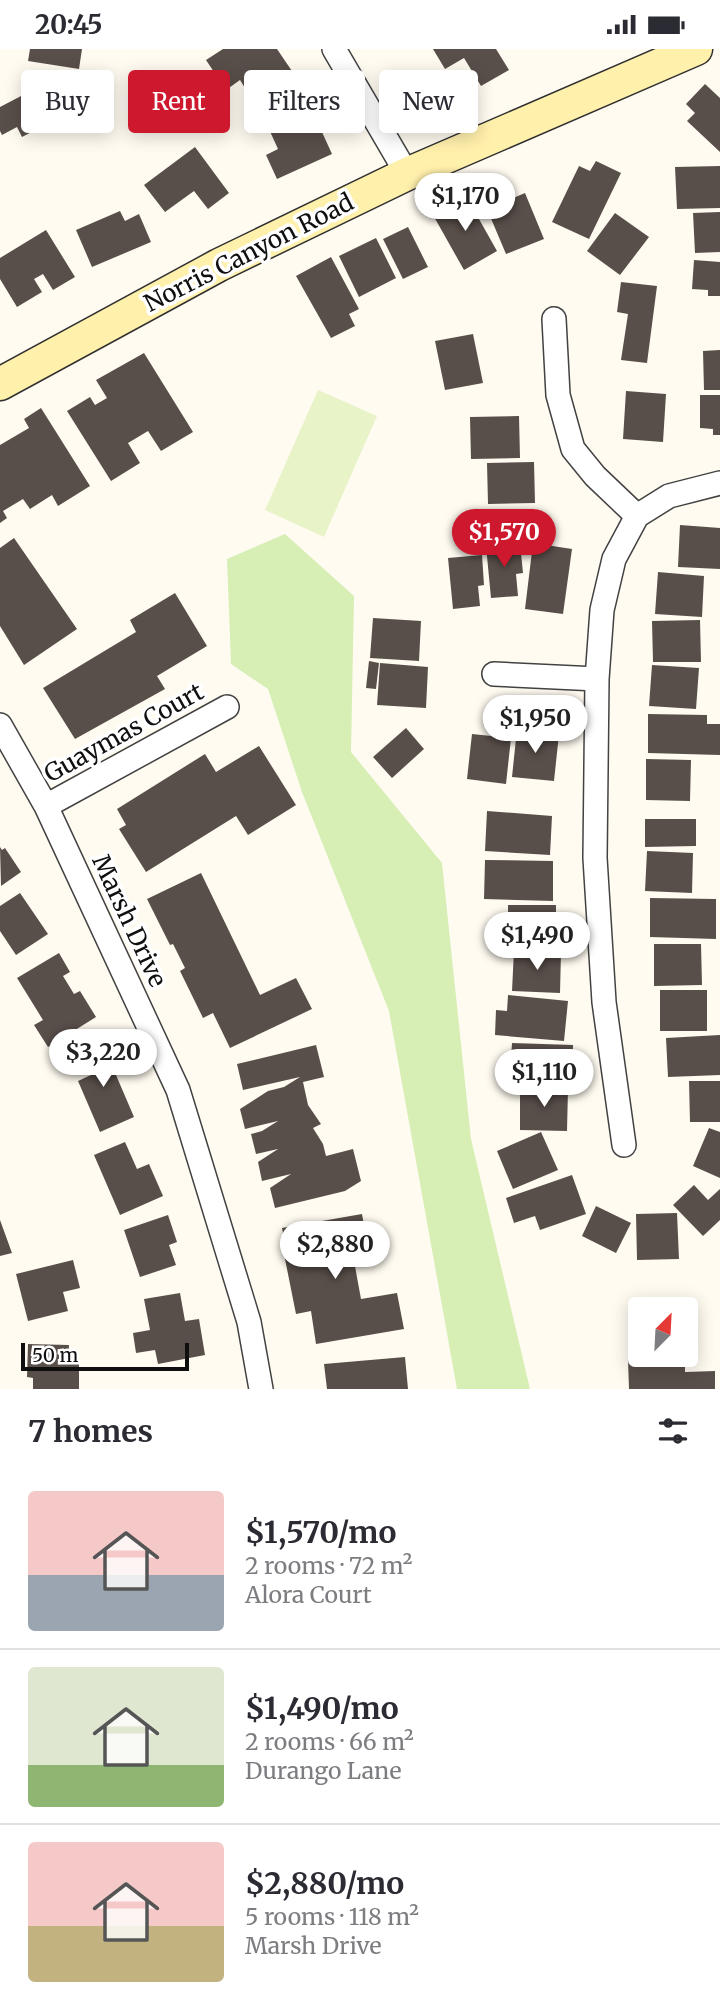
<!DOCTYPE html>
<meta charset="utf-8">
<style>
body{margin:0;font-family:Merriweather,serif;background:#f2f2f3;color:#2b2b33;height:100vh;display:flex;flex-direction:column;font-size:26px;white-space:nowrap}
*{box-sizing:border-box;margin:0}
p{font-size:23px;color:#7c7c81}
.icon{flex:none;width:38px;height:38px;fill:none;stroke:currentColor;stroke-width:2;stroke-linecap:round;stroke-linejoin:round}
.map{position:relative;height:1340px;overflow:hidden}
.panel{display:flex;flex-direction:column;background:#fff;flex:1}
.panel>*{flex:none}
.banner{position:absolute;left:21px;top:21px;width:679px;height:63px;display:flex;gap:14px}
.needle{width:46px;rotate:24deg}
.controls{position:absolute;left:628px;top:1248px;display:grid;gap:14px}
.controls a{display:grid;place-items:center;width:70px;height:70px;border-radius:7px;background:#fff;box-shadow:0 4px 18px #0003;font-size:35px}
.scale{position:absolute;left:21px;bottom:18px;width:168px;box-sizing:border-box;padding-left:7px;border:4px solid #0f0f0f;border-top:0;font-size:19px;line-height:24px;white-space:nowrap;color:#0f0f0f;-webkit-text-stroke:5px #fff;paint-order:stroke}
.price{position:absolute;translate:-50% -60px;padding:0 16px;border-radius:24px;background:#fff;color:#222;font-size:23px;line-height:46px;filter:drop-shadow(0 2px 4px #0008)}
.price::after{content:'';position:absolute;left:50%;top:42px;width:21px;height:16px;margin-left:-10px;background:inherit;clip-path:polygon(0 0,100% 0,50% 100%)}
.price.current{background:#ce182d;color:#fff}
ul{padding:0;list-style:none}
li{display:flex;align-items:center;gap:21px;height:175px;padding:0 28px}
li+li{border-top:2px solid #e1e1e2}
li span{display:grid;place-items:center;flex:none;width:196px;height:140px;border-radius:7px;color:#555}
li>.icon{margin-inline-start:auto}
span .icon{width:84px;height:84px;fill:#fffc;stroke-width:1}
li b{font-size:30px}
h2{display:flex;justify-content:space-between;align-items:center;height:84px;padding:0 28px;font-size:30px}
.tag{padding:0 24px;border-radius:7px;background:#fff;box-shadow:0 4px 18px #0003;font-size:24px;line-height:63px}
.tag.current{background:#ce182d;color:#fff}
.status{display:flex;justify-content:space-between;align-items:center;height:49px;padding:0 35px;background:#fff;direction:ltr}
.status svg{height:19px;fill:currentColor}
.map>svg:first-child{display:block}
</style>
<div class="status"><b>20:45</b><svg viewBox="0 0 49 12"><path d="M0 12V9h3v3zM5 12V6h3v6zM10 12V3h3v9zM15 12V0h3v12zM26 1h20v11H26zM47 4h2v5h-2z"/></svg></div>
<div class="map">
<svg width="720" height="1340" viewBox="0 0 720 1340">
<rect width="100%" height="100%" fill="#fffbf1"/>
<path fill="#d7eeb5" d="M285 485 354 547 351 703 442 814 471 1090 530 1340H457L389 962 302 743 268 640 231 615 227 510Z"/>
<path fill="#e8f4c8" d="M318 341 377 367 324 488 265 461Z"/>
<path fill="#594f4a" d="M30 0H82L79 20 28 12Z
M223 0H277L296 28 274 43 267 31 248 44 240 31 226 41 206 11Z
M433 0H496L509 21 481 37 464 9 445 20Z
M46 34 63 67 22 88 17 78 2 86 0 82V58Z
M705 35 720 49V103L687 72 695 64 686 55Z
M306 48 332 105 277 130 266 106 278 100 268 78 290 68 285 57Z
M195 98 229 144 208 160 194 142 165 163 144 136Z
M596 112 621 124 589 190 552 173 579 117 590 122Z
M720 117V159L677 160 675 118Z
M525 144 544 190 506 205 487 160Z
M466 147 497 202 464 221 433 166Z
M120 162 125 172 139 165 151 193 92 218 76 181Z
M720 163V203L695 204 693 164Z
M615 164 649 188 620 226 587 202Z
M408 178 428 218 403 230 383 190Z
M46 181 75 228 53 241 43 225 34 230 42 243 17 258 0 230V209Z
M376 189 396 229 359 248 339 207Z
M331 208 359 260 349 265 355 277 331 289 296 227Z
M694 211 720 213V247H708V241L692 240Z
M621 233 657 237 647 314 621 311 628 265 617 263Z
M473 285 483 334 445 341 435 292Z
M720 301V341H704L703 302Z
M144 304 193 383 161 402 148 382 128 394 140 414 111 432 67 362 90 348 95 356 107 349 96 331Z
M626 342 666 345 663 393 623 390Z
M700 346H720V386H713V380L700 379Z
M41 359 90 437 58 457 52 446 30 460 23 450 3 462 7 469 0 474V396L29 379 24 370Z
M519 367 520 409 471 410 470 368Z
M534 413 535 454 488 455 487 414Z
M680 476 720 479V520L678 518Z
M14 489 77 580 24 616 0 577V499Z
M520 494 523 524 516 525 518 547 491 549 486 497Z
M533 494 572 500 563 565 525 560Z
M482 506 484 536 478 537 480 557 453 560 448 509Z
M658 523 704 527 702 568 655 565Z
M175 544 207 597 157 627 165 640 75 690 43 639 136 583 130 571Z
M373 569 421 572 419 612 370 609Z
M700 571 701 613H653L652 572Z
M369 612 379 614 376 640 366 639Z
M380 614 428 618 426 659 377 656Z
M652 616 699 619 696 660 649 657Z
M648 665 707 666V675H720V706L648 704Z
M406 679 424 700 392 729 373 708Z
M517 680 559 685 554 732 512 728Z
M472 685 511 689 506 735 467 730Z
M259 697 296 756 248 786 236 767 146 823 119 780 126 776 117 760 205 705 216 723Z
M646 710 691 711 690 752 646 751Z
M487 762 552 767 550 806 485 802Z
M645 770H696V797L645 798Z
M0 798 2 801 5 799 21 823 1 837Z
M647 802 693 804 692 844 645 842Z
M485 811 553 812V852L484 850Z
M201 824 260 946 296 929 312 960 230 999 213 964 203 969 180 922 185 919 173 895 170 896 147 850Z
M20 844 48 885 16 906 0 882V857Z
M650 849 716 850V890L650 888Z
M508 856H556V897H508Z
M654 895H701L702 936 654 937Z
M514 901 561 903 560 944 512 942Z
M59 904 70 923 63 927 74 945 80 942 96 968 48 998 34 976 43 971 17 929Z
M660 941H707V982H660Z
M508 946 568 952 564 992 495 986 496 961 507 962Z
M720 986V1026L668 1028 666 989Z
M101 991 134 1068 100 1083 78 1032 91 1026 79 999Z
M512 994 573 996 572 1036 503 1033 504 1009H511Z
M316 996 324 1028 303 1033 308 1056 321 1075 313 1079 323 1095 326 1107 353 1100 361 1132 345 1142 275 1159 270 1139 291 1125 262 1132 258 1113 278 1100 256 1105 251 1085 262 1082 278 1072 245 1080 240 1060 268 1042 284 1038 300 1028 243 1041 237 1015Z
M689 1032H720V1073H690Z
M520 1039 568 1040 567 1082 520 1081Z
M709 1079 720 1083V1129L693 1117Z
M541 1083 558 1121 513 1140 497 1102Z
M125 1093 137 1120 149 1115 163 1147 120 1166 94 1106Z
M572 1126 586 1165 540 1181 535 1167 514 1174 506 1149Z
M694 1136 708 1151 720 1140V1171L703 1187 673 1156Z
M596 1157 631 1174 616 1204 582 1187Z
M677 1164 679 1210 637 1211 636 1165Z
M362 1165 368 1198 352 1201 361 1250 397 1244 404 1280 316 1295 311 1262 296 1265 285 1210H288L282 1179Z
M168 1166 177 1193 169 1196 176 1216 140 1228 124 1181Z
M0 1171 12 1204 0 1207Z
M73 1211 80 1239 63 1243 68 1262 28 1272 16 1225Z
M180 1244 185 1272 199 1270 205 1306 158 1315 155 1301 136 1304 133 1284 150 1281 144 1250Z
M28 1295 69 1296 68 1312 79 1313V1340H33V1329L27 1328Z
M405 1308 408 1340H327L324 1315Z
M685 1309V1323L715 1322V1340H629L628 1311Z"/>
<g fill="none" stroke-linecap="round" stroke-linejoin="round">
<defs>
<path id="street" d="M334 0 407 125
M554 270 558 346 573 400 595 427 637 467
M494 625 597 630
M0 676 46 757 178 1041 249 1273 261 1340
M46 757 227 658
M624 1096 604 953 595 809 597 630 602 561 614 510 637 467 669 447 720 434"/>
<path id="secondary" d="M0 335 219 216 407 125 696 0"/>
</defs>
<use href="#street" stroke="#424242" stroke-width="26"/>
<use href="#secondary" stroke="#313131" stroke-width="35"/>
<use href="#street" stroke="#fff" stroke-width="23"/>
<use href="#secondary" stroke="#fff0ac" stroke-width="32"/>
</g>
<g text-anchor="middle" stroke-width="7" stroke-linejoin="round" paint-order="stroke">
<g font-size="24" fill="#0f0f0f" stroke="#fff">
<text transform="translate(249 204) rotate(-27)" y="8">Norris Canyon Road</text>
<text transform="translate(124 684) rotate(-29)" y="8">Guaymas Court</text>
<text transform="translate(129 872) rotate(65)" y="8">Marsh Drive</text>
</g>
</g>
</svg>
<div class="controls">
<a><svg class="needle" viewBox="-14 -14 28 28"><path d="M0-13l5 13h-10z" fill="#e53935"/><path d="M0 13l5-13h-10z" fill="#7c7c81"/></svg></a>
</div>
<div class="scale">50 m</div>
<b class="price" style="left:465px;top:184px">$1,170</b>
<b class="price current" style="left:504px;top:520px">$1,570</b>
<b class="price" style="left:535px;top:706px">$1,950</b>
<b class="price" style="left:537px;top:923px">$1,490</b>
<b class="price" style="left:103px;top:1040px">$3,220</b>
<b class="price" style="left:544px;top:1060px">$1,110</b>
<b class="price" style="left:335px;top:1232px">$2,880</b>
<div class="banner">
<a class="tag">Buy</a>
<a class="tag current">Rent</a>
<a class="tag">Filters</a>
<a class="tag">New</a>
</div>
</div>
<section class="panel">
<h2>7 homes<svg class="icon" aria-label="filters" viewBox="0 0 24 24"><path d="M4 7h16M4 17h16"/><circle cx="9" cy="7" r="2"/><circle cx="15" cy="17" r="2"/></svg></h2>
<ul>
<li><span style="background:linear-gradient(#f6c9c9 60%,#9aa5b1 0)"><svg class="icon" aria-label="home" viewBox="0 0 24 24"><path d="M3 11l9-7 9 7M6 9v11h12V9"/></svg></span><div><b>$1,570/mo</b><p>2 rooms · 72 m²</p><p>Alora Court</p></div></li>
<li><span style="background:linear-gradient(#dfe7d0 70%,#8fb573 0)"><svg class="icon" aria-label="home" viewBox="0 0 24 24"><path d="M3 11l9-7 9 7M6 9v11h12V9"/></svg></span><div><b>$1,490/mo</b><p>2 rooms · 66 m²</p><p>Durango Lane</p></div></li>
<li><span style="background:linear-gradient(#f6c9c9 60%,#c2b280 0)"><svg class="icon" aria-label="home" viewBox="0 0 24 24"><path d="M3 11l9-7 9 7M6 9v11h12V9"/></svg></span><div><b>$2,880/mo</b><p>5 rooms · 118 m²</p><p>Marsh Drive</p></div></li>
</ul>
</section>
